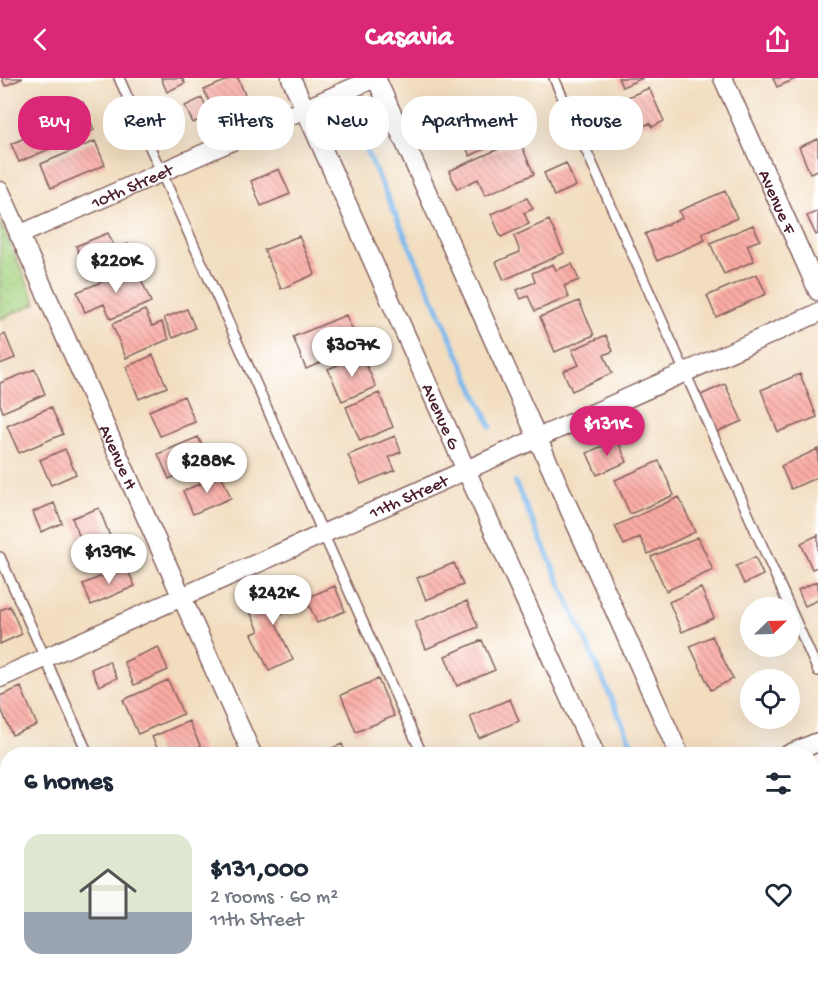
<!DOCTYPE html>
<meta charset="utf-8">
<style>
body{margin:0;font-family:"Gochi Hand",sans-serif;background:#f2f2f3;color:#1f2937;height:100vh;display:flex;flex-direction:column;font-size:22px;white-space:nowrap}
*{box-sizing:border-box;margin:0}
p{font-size:20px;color:#747a83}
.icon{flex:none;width:33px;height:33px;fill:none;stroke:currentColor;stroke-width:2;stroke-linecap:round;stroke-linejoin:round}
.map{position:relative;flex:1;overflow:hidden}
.panel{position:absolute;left:0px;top:669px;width:819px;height:236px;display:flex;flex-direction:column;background:#fff;border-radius:24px 24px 0 0;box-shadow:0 6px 24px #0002}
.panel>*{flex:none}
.hud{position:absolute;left:18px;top:18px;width:783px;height:54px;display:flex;gap:12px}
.needle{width:39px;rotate:67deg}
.controls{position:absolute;left:740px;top:519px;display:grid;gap:12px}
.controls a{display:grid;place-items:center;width:60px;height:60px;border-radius:50%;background:#fff;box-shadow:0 6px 24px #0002;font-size:30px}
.price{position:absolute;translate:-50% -51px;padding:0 14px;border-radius:21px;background:#fff;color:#222;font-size:20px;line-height:39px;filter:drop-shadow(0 2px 3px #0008)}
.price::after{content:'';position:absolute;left:50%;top:36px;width:18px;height:14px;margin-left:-9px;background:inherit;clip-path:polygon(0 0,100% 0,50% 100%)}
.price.current{background:#db2777;color:#fff}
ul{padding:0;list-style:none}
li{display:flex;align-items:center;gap:18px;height:150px;padding:0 24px}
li+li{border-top:2px solid #e0e1e3}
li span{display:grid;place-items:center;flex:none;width:168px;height:120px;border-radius:18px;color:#555}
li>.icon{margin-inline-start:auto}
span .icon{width:72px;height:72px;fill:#fffc;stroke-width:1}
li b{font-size:26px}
h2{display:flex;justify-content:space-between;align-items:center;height:72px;padding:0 24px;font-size:26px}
.tag{padding:0 21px;border-radius:24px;background:#fff;box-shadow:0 6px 24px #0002;font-size:21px;line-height:54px}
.tag.current{background:#db2777;color:#fff}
header{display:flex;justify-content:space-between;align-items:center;height:78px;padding:0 24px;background:#db2777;color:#fff;font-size:27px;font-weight:700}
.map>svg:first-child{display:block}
</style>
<header><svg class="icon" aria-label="back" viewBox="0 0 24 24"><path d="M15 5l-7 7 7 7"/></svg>Casavia<svg class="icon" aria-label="share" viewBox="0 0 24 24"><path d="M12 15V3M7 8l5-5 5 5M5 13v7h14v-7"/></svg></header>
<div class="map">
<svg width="818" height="904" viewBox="0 0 818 904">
<defs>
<pattern id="park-dots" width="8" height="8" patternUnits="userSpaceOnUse" patternTransform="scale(1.5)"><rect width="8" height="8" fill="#a6d481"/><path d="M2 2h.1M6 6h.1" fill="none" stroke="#90b670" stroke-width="1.8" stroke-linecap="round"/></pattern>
<pattern id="building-back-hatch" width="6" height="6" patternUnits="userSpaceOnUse" patternTransform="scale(1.5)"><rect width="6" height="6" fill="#fbaca4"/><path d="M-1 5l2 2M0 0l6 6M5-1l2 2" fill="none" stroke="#cd8b86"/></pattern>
</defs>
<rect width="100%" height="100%" fill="#fff"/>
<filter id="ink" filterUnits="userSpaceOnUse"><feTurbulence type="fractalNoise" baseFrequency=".0167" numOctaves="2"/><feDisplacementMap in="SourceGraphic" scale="12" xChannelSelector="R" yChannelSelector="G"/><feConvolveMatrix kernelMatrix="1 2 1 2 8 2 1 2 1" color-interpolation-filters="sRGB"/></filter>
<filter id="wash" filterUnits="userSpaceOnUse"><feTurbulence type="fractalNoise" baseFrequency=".008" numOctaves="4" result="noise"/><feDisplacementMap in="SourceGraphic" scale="24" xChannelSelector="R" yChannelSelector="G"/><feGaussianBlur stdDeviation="1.35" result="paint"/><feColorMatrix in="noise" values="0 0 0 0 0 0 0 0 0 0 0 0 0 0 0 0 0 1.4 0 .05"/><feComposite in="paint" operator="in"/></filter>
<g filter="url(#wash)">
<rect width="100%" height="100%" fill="#f2ddbf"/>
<path fill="url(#park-dots)" stroke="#787a56" stroke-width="1.5" d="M0 143 36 225 0 241Z"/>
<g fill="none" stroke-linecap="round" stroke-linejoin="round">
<path stroke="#7bb9ee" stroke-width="5" d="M356 49 491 349
M515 404 636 676
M735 897 738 904"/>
</g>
<g id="blocks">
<path fill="url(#building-back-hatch)" d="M2 0H23L5 8Z
M161 0H182L185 5 167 14Z
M232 0H238L248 24 215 38 204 12Z
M618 0H643L622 9Z
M773 0H798L777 9Z
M649 10 664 43 652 49 650 45 641 49 628 19Z
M202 20 210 37 193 45 185 28Z
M499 23 514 57 470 78 454 43Z
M83 24 94 52 19 84 11 66 42 52 38 43Z
M818 61V92L810 95 799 69Z
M519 62 534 96 485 117 478 101 457 111 449 93Z
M95 63 105 87 51 110 41 86Z
M566 85 576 108 554 118 544 95Z
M279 91 290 116 261 128 251 103Z
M725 113 737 140 702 155 705 162 657 183 645 156 682 140 679 133Z
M527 120 533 131 524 135 529 146 501 159 491 136Z
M818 133V156L816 157 807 138Z
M549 142 564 175 504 202 496 184 520 174 514 158Z
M753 147 760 162 747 167 754 183 724 196 710 165Z
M108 155 116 172 128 166 135 182 90 201 76 168Z
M299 158 315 196 281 211 264 172Z
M553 186 556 192 572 186 579 202 564 208 569 219 535 233 528 218 521 221 517 212 535 204 532 195Z
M136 190 151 224 111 241 104 226 85 234 77 214Z
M757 196 766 216 716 239 707 218Z
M579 223 594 257 555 274 540 239Z
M187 231 195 250 173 260 164 240Z
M145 232 152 248 162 244 169 261 126 280 112 246Z
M346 237 359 268 306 291 293 259Z
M5 256 15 280 0 286V258Z
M606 257 613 273 604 277 612 295 572 313 563 293 579 287 572 272Z
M153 277 167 309 139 321 126 289Z
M362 277 376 309 342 323 328 291Z
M35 291 45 316 3 334 0 326V305Z
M800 296 817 339 778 354 761 312Z
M725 306 742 343 717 354 701 317Z
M379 315 393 349 360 363 346 329Z
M184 318 195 344 160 358 149 333Z
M51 329 63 356 19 375 7 348Z
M395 358 401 374 389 379 395 392 361 406 348 377Z
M198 359 203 369 195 373 201 387 169 401 158 376Z
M617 361 627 384 597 397 587 375Z
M65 371 76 396 51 407 40 382Z
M818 371V399L791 411 781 388Z
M659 383 674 417 630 436 615 402Z
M221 397 231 420 193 436 183 413Z
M679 419 695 454 648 476 640 459 624 467 615 448Z
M54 425 62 445 41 454 33 434Z
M99 430 111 461 85 472 72 440Z
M818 457V489L812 491 801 465Z
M698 459 713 492 666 513 651 479Z
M755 479 763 497 744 506 736 488Z
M454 485 463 507 426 522 417 500Z
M126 488 135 508 91 527 83 506Z
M818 503V522L805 528 798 512Z
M291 507 300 527 273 539 293 582 269 593 252 556 259 553 247 527Z
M335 508 345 533 317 545 306 520Z
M701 510 714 540 682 554 669 524Z
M467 523 478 549 426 571 415 544Z
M10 528 22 556 0 566V532Z
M712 558 733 601 711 612 690 568Z
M482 562 495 592 457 608 445 578Z
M158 569 168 592 134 607 124 584Z
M109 583 117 600 99 608 91 591Z
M378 601 394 638 356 654 341 617Z
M168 602 183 636 138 656 123 622Z
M21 609 37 647 12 657 0 628V618Z
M510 621 519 643 479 660 470 638Z
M189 643 204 676H160L152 659Z
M342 666 346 676H318Z
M8 723V762L6 763 0 749V726Z
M812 761 818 775V783L812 786Z
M818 790V831L812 834V793Z
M134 897H158L161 904H118Z
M404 897H440L443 904H407Z
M588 897H645L648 904H591Z"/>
</g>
</g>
<g filter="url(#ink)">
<use href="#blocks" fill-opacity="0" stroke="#85625f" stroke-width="1.5"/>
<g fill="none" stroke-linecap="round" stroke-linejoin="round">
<defs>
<path id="service" d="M119 0 422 676
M554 0 818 593
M0 479 88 676
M186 897 189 904
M520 897 524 904"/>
<g id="minor">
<path id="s1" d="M291 0 466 392 595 676"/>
<path d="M376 0 679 676"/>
<path id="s2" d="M723 0 818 213"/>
<path id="s3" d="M0 113 252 676"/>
<path id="s4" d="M19 157 375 0"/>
<path id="s5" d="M0 600 818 235"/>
<path d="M789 676 818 664"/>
<path d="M350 897 353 904"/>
<path d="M694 897 698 904"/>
<path d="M777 897 780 904"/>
<path d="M279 904 295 897"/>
</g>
<path id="tertiary" d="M0 867 8 884
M14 897 17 904"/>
</defs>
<use href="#service" stroke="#85625f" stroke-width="12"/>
<use href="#minor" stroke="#85625f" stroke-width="21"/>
<use href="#tertiary" stroke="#85625f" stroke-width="26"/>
<use href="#service" stroke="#fff" stroke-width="9"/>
<use href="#minor" stroke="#fff" stroke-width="18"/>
<use href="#tertiary" stroke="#fff" stroke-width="22"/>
</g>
</g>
<g text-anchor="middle" stroke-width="4.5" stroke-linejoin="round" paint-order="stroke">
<g font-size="18" fill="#4a1f2b" stroke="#fff">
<text dy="6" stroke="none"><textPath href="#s4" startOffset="123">10th Street</textPath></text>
<text dy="6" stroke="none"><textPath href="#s2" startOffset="135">Avenue F</textPath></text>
<text dy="6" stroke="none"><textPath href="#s1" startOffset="370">Avenue G</textPath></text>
<text dy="6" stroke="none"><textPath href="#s3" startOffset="291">Avenue H</textPath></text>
<text dy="6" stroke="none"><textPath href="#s5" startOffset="447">11th Street</textPath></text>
</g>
</g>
</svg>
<div class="controls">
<a><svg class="needle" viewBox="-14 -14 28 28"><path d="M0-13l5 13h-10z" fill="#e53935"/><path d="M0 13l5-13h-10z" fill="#747a83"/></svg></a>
<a><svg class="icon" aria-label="locate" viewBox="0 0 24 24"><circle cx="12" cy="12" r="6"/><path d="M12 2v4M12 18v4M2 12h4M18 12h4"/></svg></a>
</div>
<b class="price" style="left:116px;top:216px">$220K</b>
<b class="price" style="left:352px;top:300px">$307K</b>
<b class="price current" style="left:607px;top:379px">$131K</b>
<b class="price" style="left:207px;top:416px">$288K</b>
<b class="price" style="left:109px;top:507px">$139K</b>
<b class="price" style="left:273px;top:548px">$242K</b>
<div class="hud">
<a class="tag current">Buy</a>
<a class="tag">Rent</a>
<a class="tag">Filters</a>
<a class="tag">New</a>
<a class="tag">Apartment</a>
<a class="tag">House</a>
</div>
<section class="panel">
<h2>6 homes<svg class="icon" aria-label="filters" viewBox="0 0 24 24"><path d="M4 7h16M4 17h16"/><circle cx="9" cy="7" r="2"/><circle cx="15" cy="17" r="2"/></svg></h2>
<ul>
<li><span style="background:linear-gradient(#dfe7d0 65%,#9aa5b1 0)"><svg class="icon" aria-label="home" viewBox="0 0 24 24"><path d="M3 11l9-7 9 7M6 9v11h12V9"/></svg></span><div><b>$131,000</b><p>2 rooms · 60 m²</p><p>11th Street</p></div><svg class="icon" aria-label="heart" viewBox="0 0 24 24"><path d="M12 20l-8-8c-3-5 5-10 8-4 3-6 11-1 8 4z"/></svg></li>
</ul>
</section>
</div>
